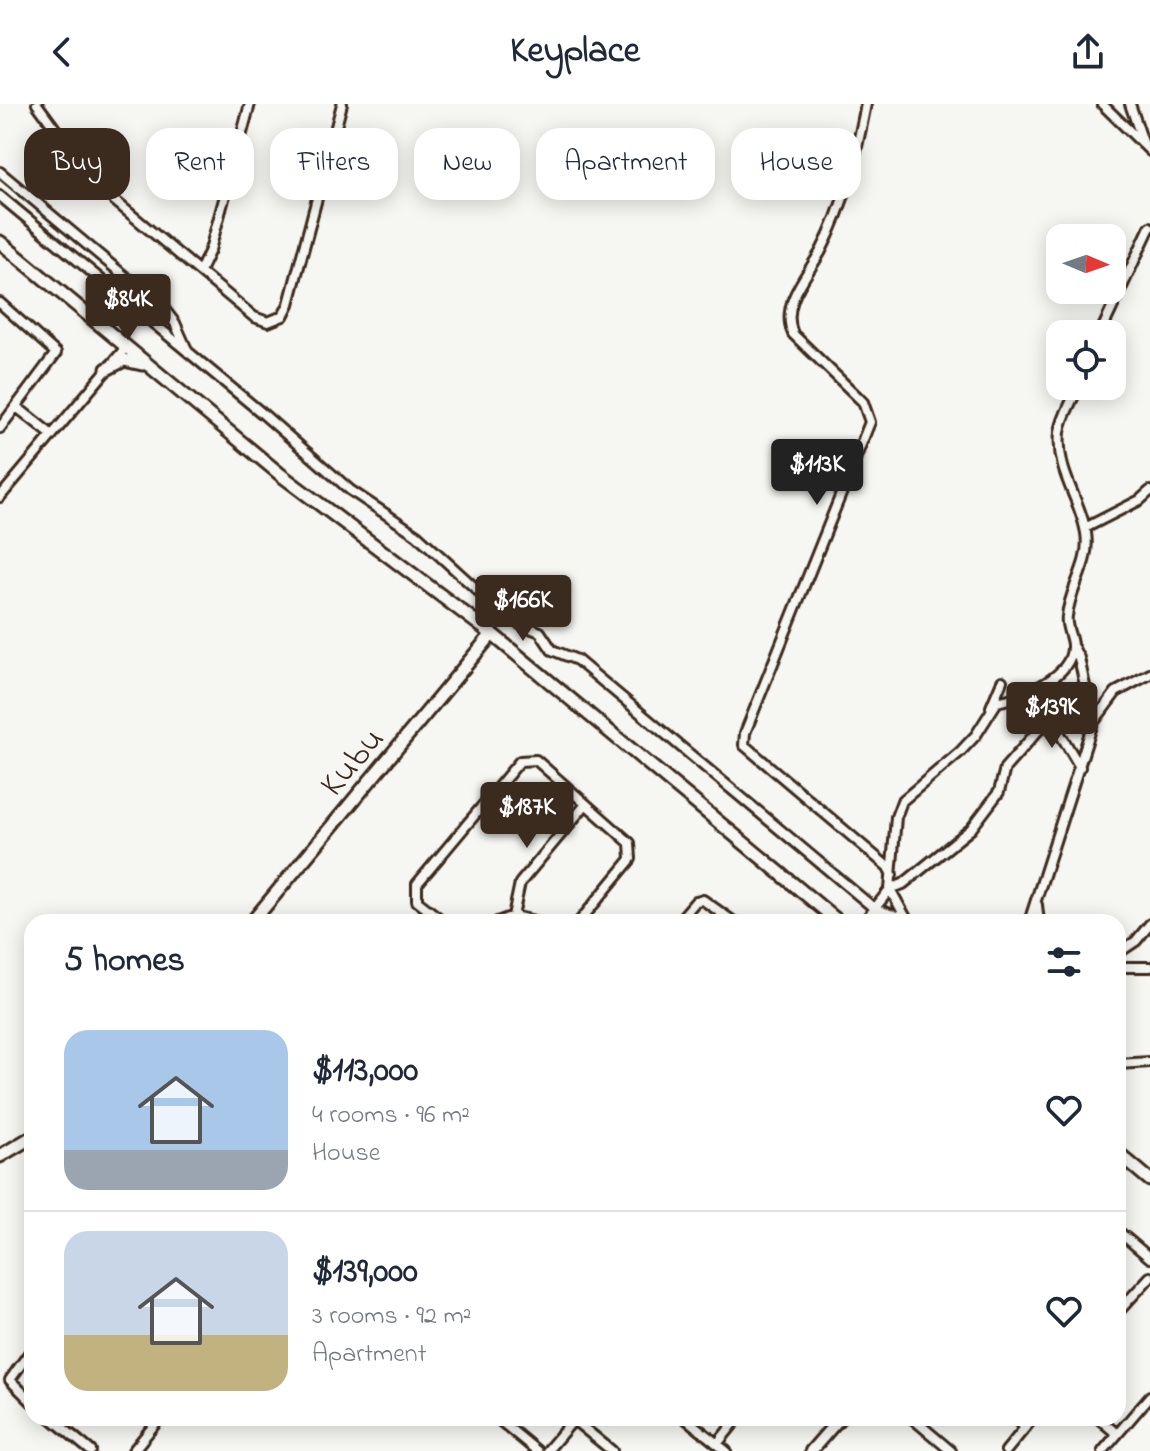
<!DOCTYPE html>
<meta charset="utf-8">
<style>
body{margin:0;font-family:"Indie Flower",sans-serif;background:#f6f6f7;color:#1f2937;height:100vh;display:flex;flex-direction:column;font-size:30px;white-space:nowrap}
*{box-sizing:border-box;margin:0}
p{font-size:26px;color:#747a83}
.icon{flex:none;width:44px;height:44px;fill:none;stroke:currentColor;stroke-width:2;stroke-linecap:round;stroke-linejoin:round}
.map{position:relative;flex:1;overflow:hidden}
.side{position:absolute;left:24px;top:810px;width:1102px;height:512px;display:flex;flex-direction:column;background:#fff;border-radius:24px;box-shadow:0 4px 20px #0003}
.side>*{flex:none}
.banner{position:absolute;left:24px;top:24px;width:1102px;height:72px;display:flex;gap:16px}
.needle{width:52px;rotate:92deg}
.tools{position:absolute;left:1046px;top:120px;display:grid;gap:16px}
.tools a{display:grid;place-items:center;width:80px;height:80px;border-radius:16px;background:#fff;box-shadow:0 4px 20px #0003;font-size:40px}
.price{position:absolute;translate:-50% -68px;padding:0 18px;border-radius:8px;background:#3b2a1e;color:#fff;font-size:26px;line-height:52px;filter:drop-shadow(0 2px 4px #0008)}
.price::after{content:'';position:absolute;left:50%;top:48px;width:24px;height:18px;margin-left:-12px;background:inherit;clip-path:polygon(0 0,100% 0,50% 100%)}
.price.current{background:#222;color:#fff}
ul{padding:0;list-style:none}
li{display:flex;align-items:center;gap:24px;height:200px;padding:0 40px}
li+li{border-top:2px solid #e0e1e3}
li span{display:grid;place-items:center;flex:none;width:224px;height:160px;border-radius:24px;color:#555}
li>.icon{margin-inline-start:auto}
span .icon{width:96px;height:96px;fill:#fffc;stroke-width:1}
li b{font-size:34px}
h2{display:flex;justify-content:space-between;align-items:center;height:96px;padding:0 40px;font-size:34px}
.chip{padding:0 28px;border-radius:24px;background:#fff;box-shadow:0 4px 20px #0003;font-size:28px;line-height:72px}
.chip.current{background:#3b2a1e;color:#fff}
header{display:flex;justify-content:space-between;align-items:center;height:104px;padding:0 40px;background:#fff;font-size:36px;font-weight:800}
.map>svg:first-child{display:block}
</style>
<header><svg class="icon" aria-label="back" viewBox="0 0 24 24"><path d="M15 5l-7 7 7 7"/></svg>Keyplace<svg class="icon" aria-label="share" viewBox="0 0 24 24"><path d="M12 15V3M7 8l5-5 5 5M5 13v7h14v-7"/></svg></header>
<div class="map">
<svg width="1150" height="1347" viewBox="0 0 1150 1347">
<rect width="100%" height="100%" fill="#f6f6f2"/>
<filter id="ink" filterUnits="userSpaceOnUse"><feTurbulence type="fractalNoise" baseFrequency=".0125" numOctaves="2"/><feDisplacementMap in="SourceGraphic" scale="16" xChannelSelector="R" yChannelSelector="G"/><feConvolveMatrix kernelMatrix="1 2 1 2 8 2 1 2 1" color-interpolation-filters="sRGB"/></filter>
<g filter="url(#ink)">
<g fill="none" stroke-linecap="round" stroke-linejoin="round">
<defs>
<path id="minor" d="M37 0 97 82 254 213 268 218 283 212 289 200 342 0
M866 0C856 51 845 101 821 147 807 172 780 200 793 230L863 298 870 318 745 629 744 641 888 763 892 771
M1102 0 1150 47
M1130 0 1144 41
M0 68 164 205 175 219 188 248
M0 92 263 310 350 386 417 431 485 493 502 500 520 520 540 528 552 546 577 556 875 805 906 815
M200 167 210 146 250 0
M0 199 56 249 0 324
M1100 230 1150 123
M18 304 52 331
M0 393 127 242
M1085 424 1140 396 1150 387
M1073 543 1079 554 1093 619
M991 603 1002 577
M1080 663 1050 613 1066 602 1087 600
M1037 801 1039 818
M513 812 520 779 586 700
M906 814 890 785 903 780 971 725 999 688 1005 664 1050 613 1035 602 1028 588
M444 818 417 797V780L520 657 536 656 630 739 631 755 579 818
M497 818 513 812 539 818
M678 818 696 797 703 796 734 818
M864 818 890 785 896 713 902 697 960 648 976 631 997 598C1022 593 1073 573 1072 542 1072 532 1065 523 1067 512 1070 482 1091 460 1086 429 1080 393 1056 370 1060 328 1062 312 1073 297 1078 282
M1029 818 1093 619 1116 588 1150 570
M1118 849 1136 837 1150 820
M1118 863H1150
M1118 960 1150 958
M1118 1127 1150 1154
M1118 1208 1150 1173
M32 1245 10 1276 32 1298
M51 1314 91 1347
M497 1314 537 1347
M685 1314 726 1347
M912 1314 951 1347
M1015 1314 1026 1323
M1098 1314 1117 1330
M574 1316 612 1347
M717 1340 738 1314
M133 1347 160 1314
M547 1347 575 1314
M1006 1347 1033 1314
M1103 1347 1150 1292"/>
<path id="tertiary" d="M811 1347 840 1314"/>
<path id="secondary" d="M0 138 281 371 492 530 839 818
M107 265 124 256 142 260
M252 818 492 530
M1118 1049 1150 1076
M0 1052 32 1033"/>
</defs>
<use href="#minor" stroke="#3b2a1e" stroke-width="14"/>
<use href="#tertiary" stroke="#3b2a1e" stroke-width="16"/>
<use href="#secondary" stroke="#3b2a1e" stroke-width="17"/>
<use href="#minor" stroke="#f6f6f2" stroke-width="8"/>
<use href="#tertiary" stroke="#f6f6f2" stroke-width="10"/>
<use href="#secondary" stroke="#f6f6f2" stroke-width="11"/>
</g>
</g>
<g text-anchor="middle" stroke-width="6" stroke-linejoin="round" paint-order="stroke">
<g font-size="36" fill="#3b2a1e" stroke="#f6f6f2">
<text transform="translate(350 656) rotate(-50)" y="13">Kubu</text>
</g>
</g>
</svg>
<div class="tools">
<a><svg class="needle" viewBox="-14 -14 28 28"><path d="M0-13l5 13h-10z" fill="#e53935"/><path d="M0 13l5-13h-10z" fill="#747a83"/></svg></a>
<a><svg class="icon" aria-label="locate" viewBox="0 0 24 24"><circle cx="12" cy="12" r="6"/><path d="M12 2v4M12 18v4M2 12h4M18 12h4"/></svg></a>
</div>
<b class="price" style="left:128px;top:238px">$84K</b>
<b class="price current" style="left:817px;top:403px">$113K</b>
<b class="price" style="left:523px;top:539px">$166K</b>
<b class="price" style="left:1052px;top:646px">$139K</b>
<b class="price" style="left:527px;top:746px">$187K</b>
<div class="banner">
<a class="chip current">Buy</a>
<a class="chip">Rent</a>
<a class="chip">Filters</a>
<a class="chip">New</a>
<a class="chip">Apartment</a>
<a class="chip">House</a>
</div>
<section class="side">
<h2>5 homes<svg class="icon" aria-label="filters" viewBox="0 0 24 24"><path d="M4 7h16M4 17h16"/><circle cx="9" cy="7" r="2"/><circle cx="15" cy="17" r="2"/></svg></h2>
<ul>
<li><span style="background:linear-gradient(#a9c7e8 75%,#9aa5b1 0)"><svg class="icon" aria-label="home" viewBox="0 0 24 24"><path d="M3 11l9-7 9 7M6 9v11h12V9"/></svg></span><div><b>$113,000</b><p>4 rooms · 96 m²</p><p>House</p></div><svg class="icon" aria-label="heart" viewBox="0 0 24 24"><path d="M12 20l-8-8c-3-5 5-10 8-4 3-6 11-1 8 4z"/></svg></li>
<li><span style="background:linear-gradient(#c9d6e8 65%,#c2b280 0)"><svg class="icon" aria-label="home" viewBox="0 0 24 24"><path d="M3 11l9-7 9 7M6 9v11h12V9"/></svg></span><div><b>$139,000</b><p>3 rooms · 92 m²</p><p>Apartment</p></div><svg class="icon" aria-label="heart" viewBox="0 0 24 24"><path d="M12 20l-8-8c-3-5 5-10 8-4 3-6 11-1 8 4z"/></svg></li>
</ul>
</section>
</div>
